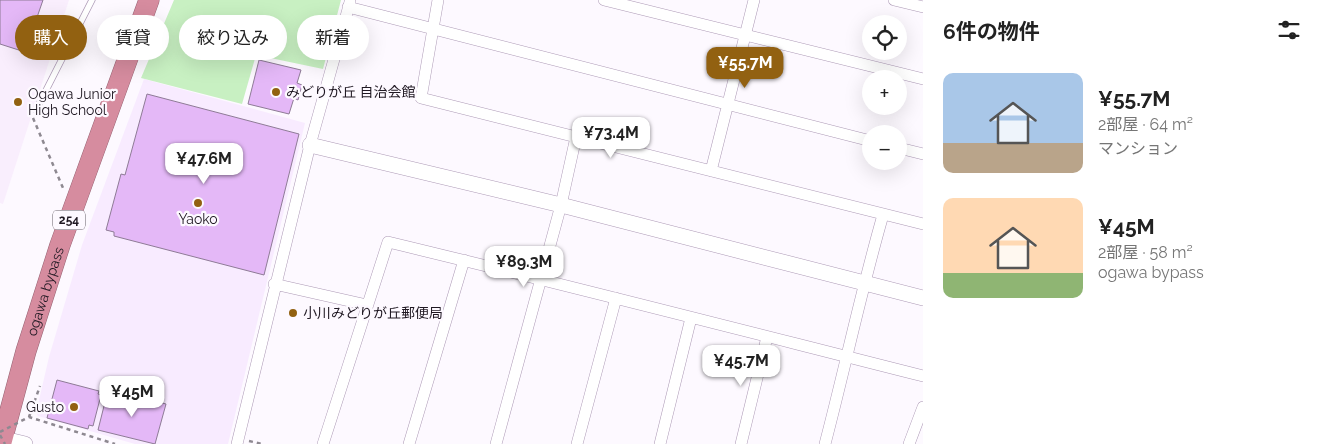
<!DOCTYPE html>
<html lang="ja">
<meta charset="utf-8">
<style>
body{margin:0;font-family:Raleway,"Noto Sans JP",sans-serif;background:#f6f6f6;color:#222;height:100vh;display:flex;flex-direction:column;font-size:19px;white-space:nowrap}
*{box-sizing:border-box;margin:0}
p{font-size:16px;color:#767676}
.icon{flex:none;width:28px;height:28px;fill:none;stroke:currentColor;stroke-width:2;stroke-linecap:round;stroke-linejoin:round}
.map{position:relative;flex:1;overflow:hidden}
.details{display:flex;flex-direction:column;background:#fff;width:400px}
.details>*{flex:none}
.hud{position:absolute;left:15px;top:15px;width:475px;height:45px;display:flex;gap:10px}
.buttons{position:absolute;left:862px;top:15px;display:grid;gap:10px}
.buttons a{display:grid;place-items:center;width:45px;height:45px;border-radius:50%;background:#fff;box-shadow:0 5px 20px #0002;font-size:25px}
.price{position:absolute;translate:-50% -42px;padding:0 11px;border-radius:10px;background:#fff;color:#222;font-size:16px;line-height:32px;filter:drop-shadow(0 1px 2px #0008)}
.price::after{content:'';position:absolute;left:50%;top:30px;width:15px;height:11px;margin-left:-8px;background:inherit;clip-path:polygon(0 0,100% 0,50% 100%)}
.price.selected{background:#926111;color:#fff}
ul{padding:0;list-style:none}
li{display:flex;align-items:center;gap:15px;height:125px;padding:0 20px}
li span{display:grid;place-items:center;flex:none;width:140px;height:100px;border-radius:10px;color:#555}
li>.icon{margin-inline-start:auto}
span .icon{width:60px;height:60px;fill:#fffc;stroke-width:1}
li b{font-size:21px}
h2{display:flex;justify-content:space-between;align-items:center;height:60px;padding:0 20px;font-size:21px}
.chip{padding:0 18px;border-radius:22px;background:#fff;box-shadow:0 5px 20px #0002;font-size:18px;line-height:45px}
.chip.selected{background:#926111;color:#fff}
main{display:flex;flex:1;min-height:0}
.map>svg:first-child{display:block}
</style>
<main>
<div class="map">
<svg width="923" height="444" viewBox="0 0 923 444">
<rect width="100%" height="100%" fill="#fdf9ff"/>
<path fill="#f8ebff" d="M144 79 305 123 228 444H135L38 416 36 413 49 357 82 245Z"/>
<path fill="#f9eefd" d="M0 0H69L3 204 0 203Z"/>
<path fill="#c8f0c2" d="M174 0H341L323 69 256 55 242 104 141 78Z"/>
<path fill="#e4b8f7" stroke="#8e7b96" d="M0 0H43L25 52 0 44Z
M259 60 301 70 297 83 302 85 298 100 294 98 289 114 248 104Z
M147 94 299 134 264 275 114 236V232L106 230 121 174 125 175Z
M57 380 99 391 98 394 101 395 93 426 89 425 88 429 47 418Z
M107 394 127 399 129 394 166 404 155 444 98 430Z"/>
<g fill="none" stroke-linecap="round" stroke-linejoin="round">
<defs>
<path id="lane" d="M36 110 92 0"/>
<path id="street" d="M438 0 421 98 923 224
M604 0 923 79
M894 0 923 7
M348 7 871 141
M899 148 923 154
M711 171 754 0
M274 284 367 305
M237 444 310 145 350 2
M323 444 388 242C567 285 745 331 923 376
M409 444 464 260
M496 444 561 205 576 137
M577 444 616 298
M660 444 691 318
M741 444 767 337
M825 444C845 368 861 291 883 215
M909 444 923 407"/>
<path id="secondary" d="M310 145 561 205 923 298
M0 438 25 444"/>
<g id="highway">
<path id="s1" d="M1 444 26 351 60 245 149 0"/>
</g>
</defs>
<use href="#lane" stroke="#ad9ab6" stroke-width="7"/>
<use href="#street" stroke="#ad9ab6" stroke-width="12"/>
<use href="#secondary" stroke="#ad9ab6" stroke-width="16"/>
<use href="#highway" stroke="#966373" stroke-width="21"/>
<path stroke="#8e8991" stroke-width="2.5" stroke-dasharray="4 4" stroke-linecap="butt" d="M33 118 63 188
M29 417 40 386
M249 441 262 444"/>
<use href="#lane" stroke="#fff" stroke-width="5.5"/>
<use href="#street" stroke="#fff" stroke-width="11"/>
<use href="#secondary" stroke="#fff" stroke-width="15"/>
<use href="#highway" stroke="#d68c9f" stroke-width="20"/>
<path stroke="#8e8991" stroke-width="2.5" stroke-dasharray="4 4" stroke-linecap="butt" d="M0 432 29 417 115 444
M0 435 5 444"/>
</g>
<g fill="#926111" stroke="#fdf9ff" stroke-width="2">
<circle cx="276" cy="92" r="5"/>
<circle cx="18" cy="102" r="5"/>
<circle cx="198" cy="203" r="5"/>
<circle cx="293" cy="313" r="5"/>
<circle cx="74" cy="407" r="5"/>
</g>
<g text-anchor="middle" stroke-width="4.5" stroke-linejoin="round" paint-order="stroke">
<rect fill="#fdf9ff" stroke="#625c64" stroke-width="1" x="53" y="210.5" width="32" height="19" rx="4"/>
<g font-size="12" font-weight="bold" fill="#1f1822">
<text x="69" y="224">254</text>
</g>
<g font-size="14" fill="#1f1822" stroke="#fdf9ff" text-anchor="start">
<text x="286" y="97">みどりが丘 自治会館</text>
<text x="28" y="99">Ogawa Junior<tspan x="28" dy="16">High School</tspan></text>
<text x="198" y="224" text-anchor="middle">Yaoko</text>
<text x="303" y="318">小川みどりが丘郵便局</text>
<text x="64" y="412" text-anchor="end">Gusto</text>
</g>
<g font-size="14" fill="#1f1822" stroke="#fdf9ff">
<text dy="5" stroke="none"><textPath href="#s1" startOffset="159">ogawa bypass</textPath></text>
</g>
</g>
</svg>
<div class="buttons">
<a><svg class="icon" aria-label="locate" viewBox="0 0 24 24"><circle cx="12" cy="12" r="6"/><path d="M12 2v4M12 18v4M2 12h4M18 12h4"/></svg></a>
<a>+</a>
<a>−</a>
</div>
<b class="price selected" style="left:745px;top:89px">¥55.7M</b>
<b class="price" style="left:611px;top:159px">¥73.4M</b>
<b class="price" style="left:204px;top:185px">¥47.6M</b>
<b class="price" style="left:524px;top:288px">¥89.3M</b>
<b class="price" style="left:741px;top:387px">¥45.7M</b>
<b class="price" style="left:132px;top:418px">¥45M</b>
<div class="hud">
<a class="chip selected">購入</a>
<a class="chip">賃貸</a>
<a class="chip">絞り込み</a>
<a class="chip">新着</a>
</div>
</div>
<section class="details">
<h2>6件の物件<svg class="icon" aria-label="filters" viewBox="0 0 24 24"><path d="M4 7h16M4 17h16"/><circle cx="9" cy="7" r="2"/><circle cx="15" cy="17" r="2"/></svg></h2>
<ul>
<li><span style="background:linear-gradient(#a9c7e8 70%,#b9a48a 0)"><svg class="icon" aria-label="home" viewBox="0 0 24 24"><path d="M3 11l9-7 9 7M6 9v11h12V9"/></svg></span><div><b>¥55.7M</b><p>2部屋 · 64 m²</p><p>マンション</p></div></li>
<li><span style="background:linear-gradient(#ffd9b3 75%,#8fb573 0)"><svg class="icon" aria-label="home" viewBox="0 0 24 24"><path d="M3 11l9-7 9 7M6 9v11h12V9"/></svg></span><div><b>¥45M</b><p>2部屋 · 58 m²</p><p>ogawa bypass</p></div></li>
</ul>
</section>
</main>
